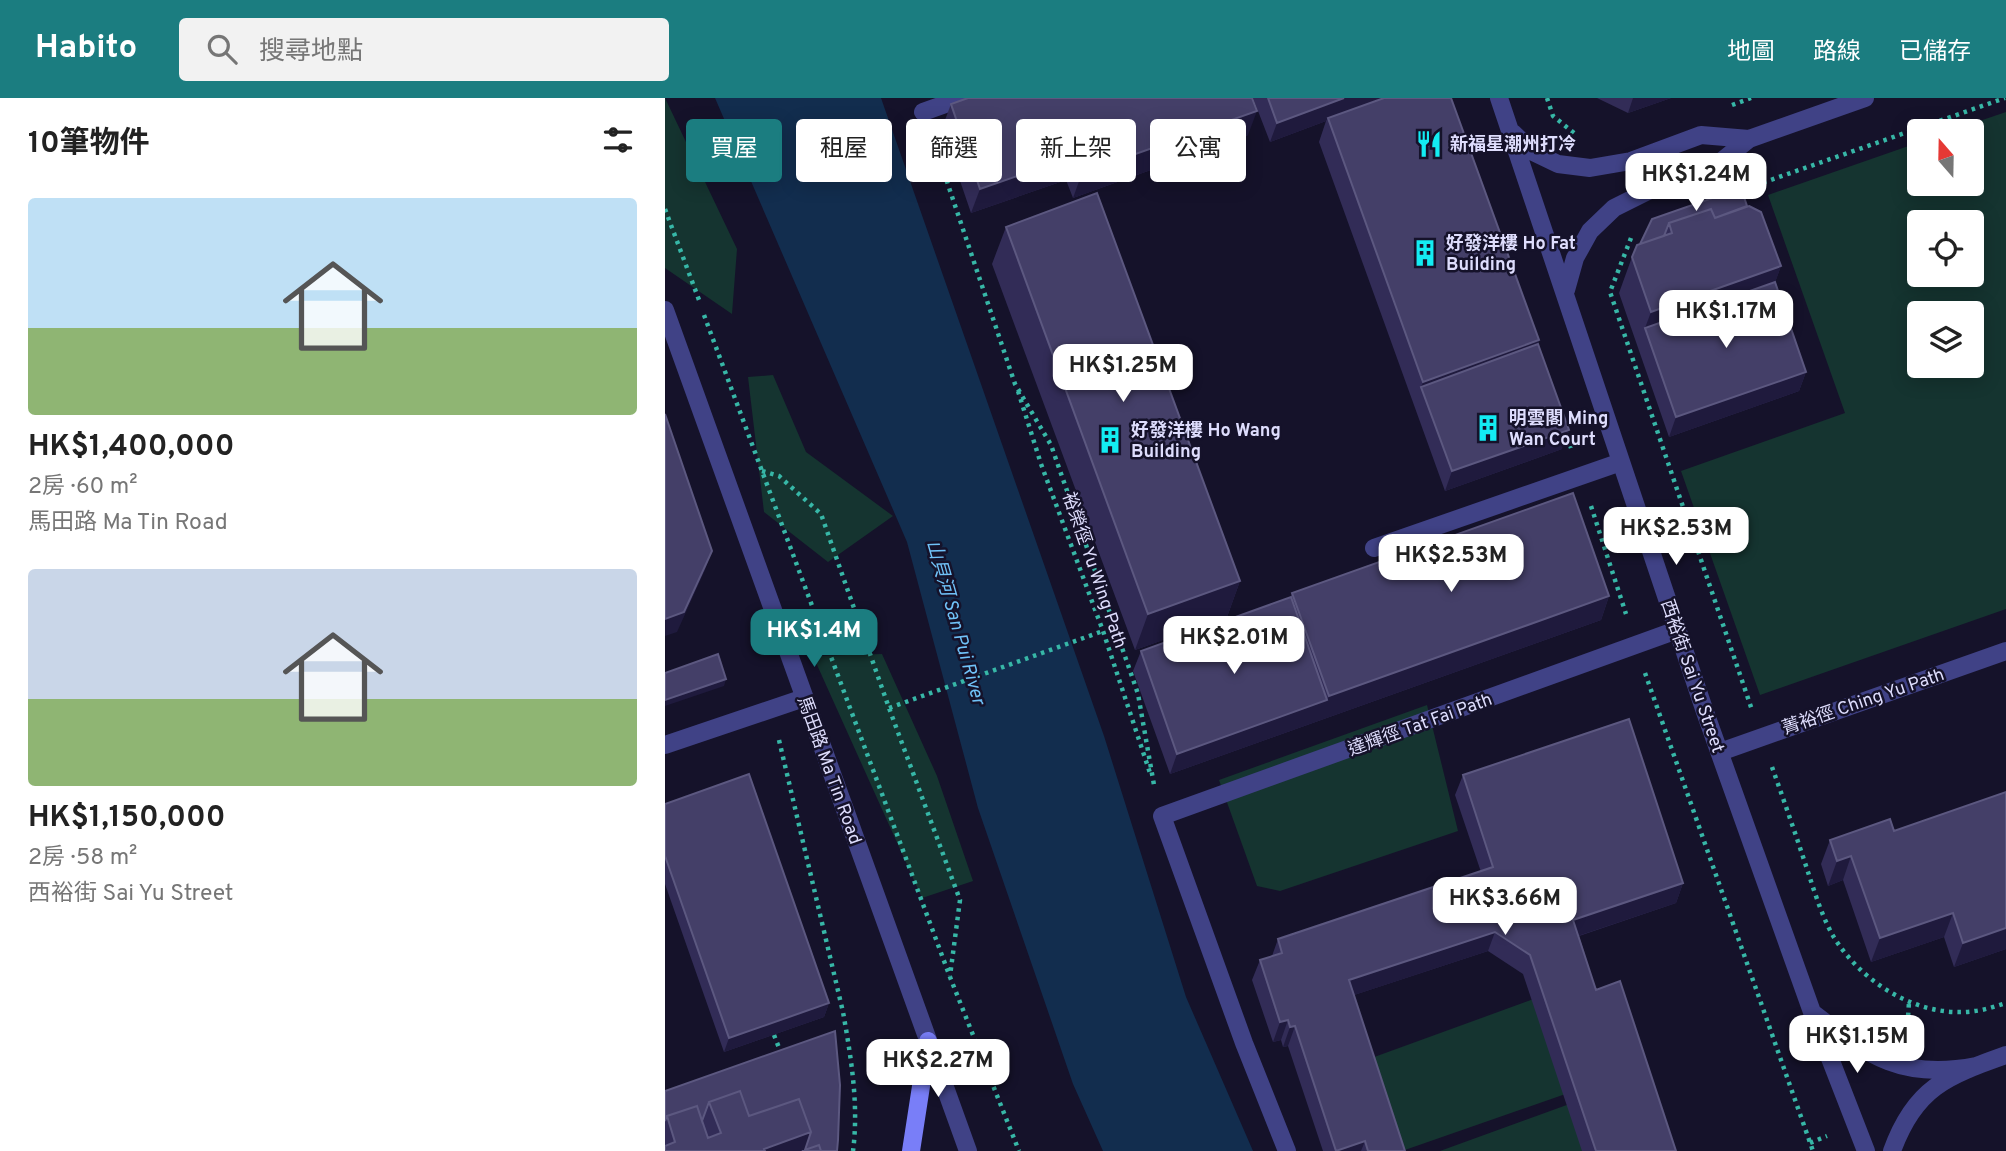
<!DOCTYPE html>
<html lang="zh-TW">
<meta charset="utf-8">
<style>
body{margin:0;font-family:Overpass,"Noto Sans TC",sans-serif;background:#f2f2f2;color:#222;height:100vh;display:flex;flex-direction:column;font-size:26px;white-space:nowrap}
*{box-sizing:border-box;margin:0}
p{font-size:23px;color:#767676}
.icon{flex:none;width:38px;height:38px;fill:none;stroke:currentColor;stroke-width:2;stroke-linecap:round;stroke-linejoin:round}
.map{position:relative;flex:1;overflow:hidden}
.panel{display:flex;flex-direction:column;background:#fff;width:665px}
.panel>*{flex:none}
.banner{position:absolute;left:21px;top:21px;width:665px;height:63px;display:flex;gap:14px}
.needle{width:46px;rotate:340deg}
.buttons{position:absolute;left:1242px;top:21px;display:grid;gap:14px}
.buttons a{display:grid;place-items:center;width:77px;height:77px;border-radius:7px;background:#fff;box-shadow:0 4px 18px #0003;font-size:35px}
.price{position:absolute;translate:-50% -60px;padding:0 16px;border-radius:14px;background:#fff;color:#222;font-size:23px;line-height:46px;filter:drop-shadow(0 2px 4px #0008)}
.price::after{content:'';position:absolute;left:50%;top:42px;width:21px;height:16px;margin-left:-10px;background:inherit;clip-path:polygon(0 0,100% 0,50% 100%)}
.price.active{background:#1b7d80;color:#fff}
ul{padding:0;list-style:none}
li{display:grid;align-content:center;gap:14px;height:371px;padding:0 28px}
li span{display:grid;place-items:center;height:217px;border-radius:7px;color:#555}
li>.icon{margin-inline-start:auto}
span .icon{width:126px;height:126px;fill:#fffc;stroke-width:1}
li b{font-size:30px}
h2{display:flex;justify-content:space-between;align-items:center;height:84px;padding:0 28px;font-size:30px}
.tag{padding:0 24px;border-radius:7px;background:#fff;box-shadow:0 4px 18px #0003;font-size:24px;line-height:63px}
.tag.active{background:#1b7d80;color:#fff}
header{display:flex;align-items:center;gap:42px;box-sizing:border-box;height:98px;padding:0 35px;background:#1b7d80;color:#fff}
header strong{font-size:33px}
nav{display:flex;gap:38px;margin-inline-start:auto;font-size:24px}
.search{width:490px;height:63px;background:#f2f2f2;display:flex;align-items:center;gap:18px;box-sizing:border-box;padding:0 24px;border-radius:7px;color:#767676;font-size:26px}
main{display:flex;flex:1;min-height:0}
.map>svg:first-child{display:block}
</style>
<header>
<strong>Habito</strong>
<div class="search"><svg class="icon" aria-label="search" viewBox="0 0 24 24"><circle cx="10" cy="10" r="6"/><path d="M15 15l6 6"/></svg>搜尋地點</div>
<nav><a>地圖</a><a>路線</a><a>已儲存</a></nav>
</header>
<main>
<section class="panel">
<h2>10筆物件<svg class="icon" aria-label="filters" viewBox="0 0 24 24"><path d="M4 7h16M4 17h16"/><circle cx="9" cy="7" r="2"/><circle cx="15" cy="17" r="2"/></svg></h2>
<ul>
<li><span style="background:linear-gradient(#bfe0f5 60%,#8fb573 0)"><svg class="icon" aria-label="home" viewBox="0 0 24 24"><path d="M3 11l9-7 9 7M6 9v11h12V9"/></svg></span><div><b>HK$1,400,000</b><p>2房 · 60 m²</p><p>馬田路 Ma Tin Road</p></div></li>
<li><span style="background:linear-gradient(#c9d6e8 60%,#8fb573 0)"><svg class="icon" aria-label="home" viewBox="0 0 24 24"><path d="M3 11l9-7 9 7M6 9v11h12V9"/></svg></span><div><b>HK$1,150,000</b><p>2房 · 58 m²</p><p>西裕街 Sai Yu Street</p></div></li>
</ul>
</section>
<div class="map">
<svg width="1341" height="1053" viewBox="0 0 1341 1053">
<rect width="100%" height="100%" fill="#15122a"/>
<path fill="#153430" fill-rule="evenodd" d="M0 0 72 151 67 216 0 170Z
M1341 14V511L1095 597 1016 373 1180 315 1103 97 1255 44V86H1307V33H1285ZM1255 124H1307V177H1255ZM1255 215H1307V268H1255Z
M108 277 141 354 228 418 163 464 99 414 83 279Z
M217 556 272 678 308 783 257 800 148 558Z
M762 607 793 733 615 793 592 788 554 682Z
M877 898 912 992 737 1053 690 966Z
M910 1004 928 1053H775Z"/>
<path fill="#122d4e" d="M50 0H216L439 638 521 899 588 1053H438L408 986 313 710 242 444Z"/>
<g fill="none" stroke-linecap="round" stroke-linejoin="round">
<path stroke="#37b7a7" stroke-width="4.5" stroke-dasharray="3.5 5" stroke-linecap="butt" d="M882 0 888 18 909 35
M1067 7 1086 0
M268 42 350 286 386 347 462 564 473 596 489 687
M1074 93 1340 0
M0 111 34 202
M966 140 945 194 1087 612
M39 217 285 879 354 1053
M353 293 376 366 438 533 485 675
M900 332 906 350
M97 373 114 378 156 416 224 610 295 802 285 878
M926 408 961 516
M980 575 1148 1053
M224 610 438 533
M114 642 178 914C186 959 194 1007 188 1053
M1107 669C1119 703 1131 737 1142 771 1149 792 1156 816 1167 836 1195 884 1253 921 1310 913 1320 912 1331 908 1341 905
M1242 935 1244 904
M109 937 116 955
M1145 1045 1162 1038"/>
<path stroke="#404286" stroke-width="18" d="M834 0 1040 614 1147 914 1201 1053
M258 14 297 0
M848 35 868 54 893 66 925 70 966 63 1036 37 1084 41
M901 192 910 160 925 133 949 110 983 93 1047 71 1084 41 1200 0
M0 212 303 1053
M709 450 956 364
M0 647 139 600
M1055 654 1341 553
M1149 916C1205 959 1238 982 1311 968
M622 1053 579 945 497 718 1012 532
M1227 1053C1250 989 1282 978 1341 957"/>
<path stroke="#797ef8" stroke-width="18" d="M246 1053 263 943"/>
</g>
<path fill="#322c57" d="M588 0H786L874 242 873 246 897 351 780 393 654 44 661 23 605 44Z
M932 0H1006L963 15Z
M286 6 583 37 408 100 401 82 306 115 277 30Z
M1082 108 1116 168 1110 184 1141 274 1134 293 1004 339 954 195 967 159 975 146 987 121Z
M341 129 575 483 562 519 470 552 327 166Z
M627 495 944 498 936 522 505 676 468 573 476 553 626 499Z
M798 677 1018 785 1011 805 914 838 931 892 1011 1053H917L858 876 823 853 689 897 740 1053H658L623 948 618 949 616 942 608 944 587 882 595 862 607 858 613 841 816 774 790 697Z
M0 706 164 905 159 919 59 954 0 786Z
M1229 733 1341 851 1289 869 1279 839 1206 864 1178 782 1163 788 1156 766 1165 742Z
M170 933 172 1053H0V993Z"/>
<path fill="#1f1a3d" d="M679 0H725L663 20 661 23 605 44 612 25Z
M968 0H1006L963 15Z
M592 13 583 37 408 100 417 75Z
M410 58 401 82 306 115 315 91Z
M1116 168 1103 204 980 230 986 214Z
M874 242 866 266 756 289 758 284Z
M1141 274 1134 293 1004 339 1011 319Z
M904 332 897 351 780 393 787 373Z
M47 453 40 472 12 534 0 538V521Z
M575 483 562 519 470 552 483 516Z
M944 498 936 522 505 676 512 656 662 602 664 598Z
M61 581 59 588 0 608V602Z
M1186 758 1178 782 1163 788 1172 763Z
M1018 785 1011 805 901 842 908 822Z
M1288 815 1279 839 1206 864 1215 840Z
M1341 830V851L1289 869 1298 845Z
M830 834 823 853 677 901 684 882Z
M164 905 159 919 59 954 64 940Z
M623 922 616 942 608 944 615 924Z
M630 928 623 948 618 949 625 929Z
M146 1034 139 1053H98L99 1051Z
M700 1043 696 1053H671Z"/>
<path fill="#443f68" stroke="#5c5880" stroke-width="2" d="M303 0H587L592 13 417 75 410 58 315 91 286 6Z
M603 0H679L612 25Z
M719 0H786L874 242 758 284 663 20Z
M1076 90 1082 108 1050 120 1046 111 1004 125 999 138 975 146 987 121Z
M432 95 575 483 483 516 341 129Z
M1084 108 1096 114 1116 168 986 214 967 159 972 147 1007 135 1004 125 1046 111 1050 120Z
M1110 184 1141 274 1011 319 980 230Z
M873 246 904 332 787 373 756 289Z
M0 316 47 453 19 514 0 521Z
M908 395 944 498 664 598 627 495Z
M626 499 662 602 512 656 476 553Z
M53 556 61 581 0 602V575Z
M964 621 1018 785 908 822 931 892 955 883 1011 1053H931L865 857 830 834 684 882 740 1053H703L700 1043 671 1053 630 928 625 929 623 922 615 924 595 862 617 855 613 841 828 769 798 677Z
M84 676 164 905 64 940 0 758V706Z
M1341 694V830L1298 845 1288 815 1215 840 1186 758 1172 763 1165 742 1225 721 1229 733Z
M170 933 175 987 173 1042 172 1053H156L154 1047 140 1052 146 1034 134 1001 84 1018 75 993 44 1004 37 1023 32 1008 2 1018 0 1023V993Z
M75 993 84 1018 134 1001 146 1034 99 1051 100 1053H0V1048L10 1044 2 1018 32 1008 43 1040 56 1035 44 1004Z
M154 1047 156 1053H137Z"/>
<defs>
<symbol id="restaurant-bare" viewBox="-9 -9 18 18"><path d="M-5-6h1v4h1v-4h1v4h1v-4h1v5L-1.5 .5V6h-2V.5L-5-1ZM5-6V6H3V1.5H1.5Q1.5-4 5-6Z" fill="#13ecf3" stroke="#15122a" stroke-width="2.5" paint-order="stroke"/></symbol>
<symbol id="building-bare" viewBox="-9 -9 18 18"><path d="M-4-6H4V6H1V3H-1V6H-4ZM-2.5-4.3h1.7v1.8h-1.7ZM.8-4.3h1.7v1.8H.8ZM-2.5-1h1.7V.8h-1.7ZM.8-1h1.7V.8H.8Z" fill="#13ecf3" stroke="#15122a" stroke-width="2.5" paint-order="stroke"/></symbol>
</defs>
<g fill-rule="evenodd">
<use href="#restaurant-bare" x="745" y="27" width="38" height="38"/>
<use href="#building-bare" x="741" y="136" width="38" height="38"/>
<use href="#building-bare" x="804" y="311" width="38" height="38"/>
<use href="#building-bare" x="426" y="323" width="38" height="38"/>
</g>
<g text-anchor="middle" stroke-width="5" stroke-linejoin="round" paint-order="stroke">
<g font-size="18" font-weight="bold" fill="#deddfd" stroke="#15122a" text-anchor="start">
<text x="785" y="52">新福星潮州打冷</text>
<text x="781" y="151">好發洋樓 Ho Fat<tspan x="781" dy="21">Building</tspan></text>
<text x="844" y="326">明雲閣 Ming<tspan x="844" dy="21">Wan Court</tspan></text>
<text x="466" y="338">好發洋樓 Ho Wang<tspan x="466" dy="21">Building</tspan></text>
</g>
<g font-size="18" fill="#deddfd" stroke="#15122a">
<text transform="translate(430 472) rotate(71)" y="6">裕榮徑 Yu Wing Path</text>
<text transform="translate(1028 578) rotate(71)" y="6">西裕街 Sai Yu Street</text>
<text transform="translate(1198 603) rotate(-19)" y="6">菁裕徑 Ching Yu Path</text>
<text transform="translate(755 626) rotate(-20)" y="6">達輝徑 Tat Fai Path</text>
<text transform="translate(165 672) rotate(70)" y="6">馬田路 Ma Tin Road</text>
</g>
<g font-size="19" font-style="italic" fill="#70c2f8" stroke="#15122a">
<text transform="translate(292 524) rotate(74)" y="7">山貝河 San Pui River</text>
</g>
</g>
</svg>
<div class="buttons">
<a><svg class="needle" viewBox="-14 -14 28 28"><path d="M0-13l5 13h-10z" fill="#e53935"/><path d="M0 13l5-13h-10z" fill="#767676"/></svg></a>
<a><svg class="icon" aria-label="locate" viewBox="0 0 24 24"><circle cx="12" cy="12" r="6"/><path d="M12 2v4M12 18v4M2 12h4M18 12h4"/></svg></a>
<a><svg class="icon" aria-label="layers" viewBox="0 0 24 24"><path d="M12 4l9 5-9 5-9-5zM3 14l9 5 9-5"/></svg></a>
</div>
<b class="price" style="left:1031px;top:115px">HK$1.24M</b>
<b class="price" style="left:1061px;top:252px">HK$1.17M</b>
<b class="price" style="left:458px;top:306px">HK$1.25M</b>
<b class="price" style="left:1011px;top:469px">HK$2.53M</b>
<b class="price" style="left:786px;top:496px">HK$2.53M</b>
<b class="price active" style="left:149px;top:571px">HK$1.4M</b>
<b class="price" style="left:569px;top:578px">HK$2.01M</b>
<b class="price" style="left:840px;top:839px">HK$3.66M</b>
<b class="price" style="left:1192px;top:977px">HK$1.15M</b>
<b class="price" style="left:273px;top:1001px">HK$2.27M</b>
<div class="banner">
<a class="tag active">買屋</a>
<a class="tag">租屋</a>
<a class="tag">篩選</a>
<a class="tag">新上架</a>
<a class="tag">公寓</a>
</div>
</div>
</main>
